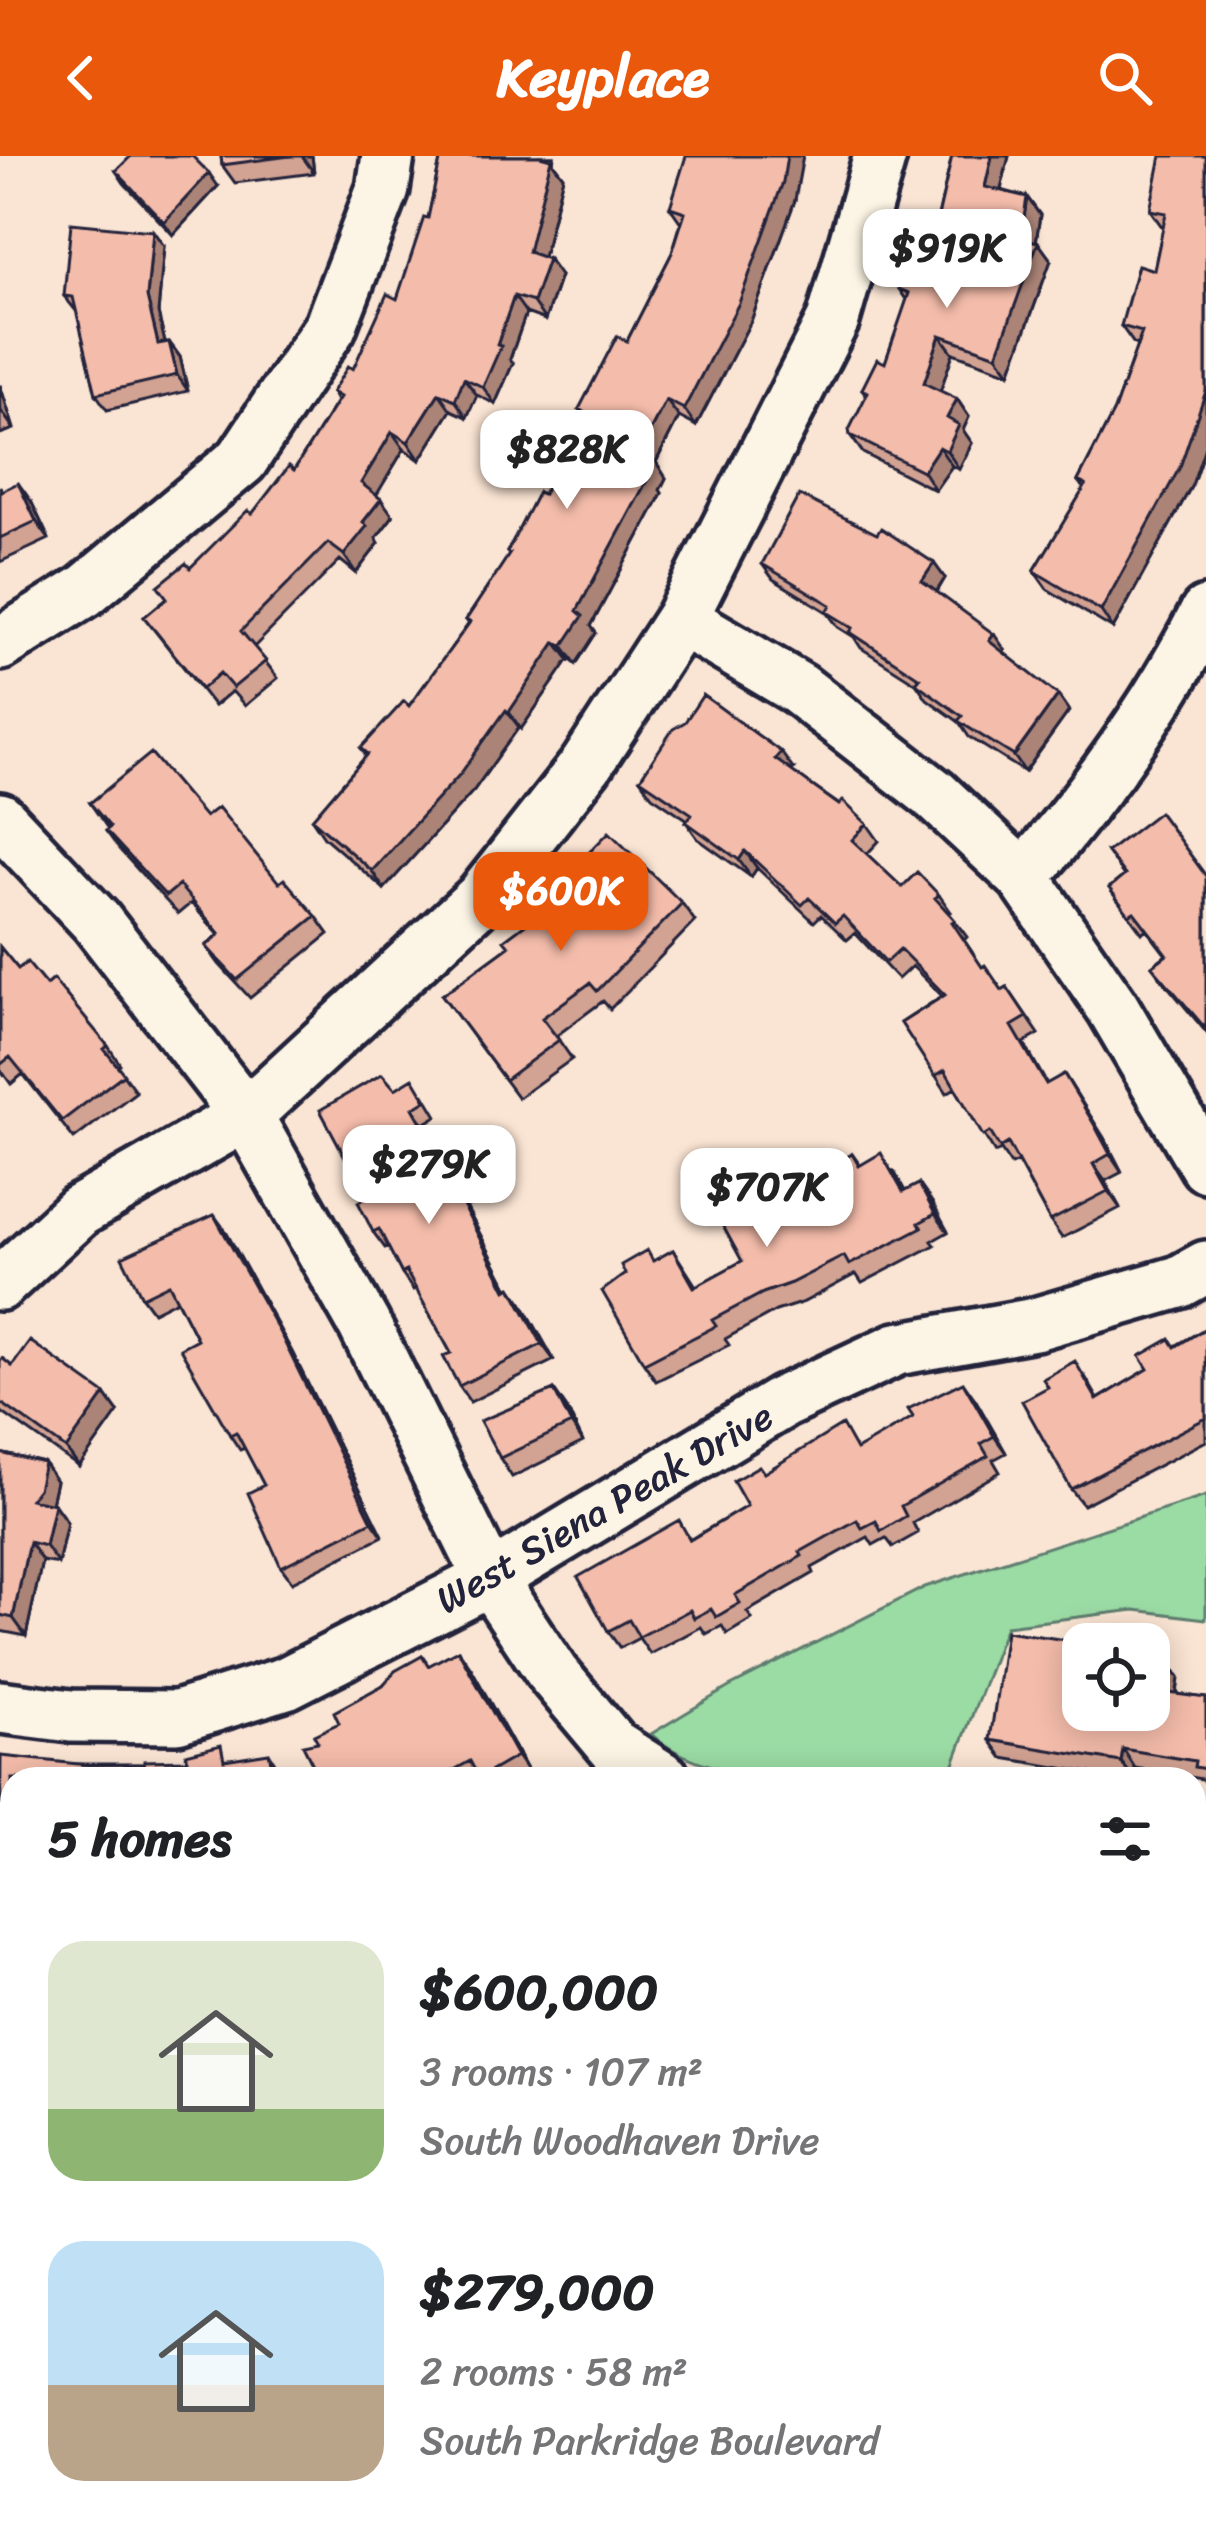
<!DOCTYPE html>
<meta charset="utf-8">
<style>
body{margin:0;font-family:Sriracha,sans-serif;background:#f2f2f2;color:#202124;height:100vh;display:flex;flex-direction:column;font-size:45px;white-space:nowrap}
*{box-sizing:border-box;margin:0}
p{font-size:39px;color:#757577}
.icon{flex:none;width:66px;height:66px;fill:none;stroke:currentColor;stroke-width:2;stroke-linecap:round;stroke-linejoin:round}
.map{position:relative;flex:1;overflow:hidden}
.side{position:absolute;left:0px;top:1611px;width:1206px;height:768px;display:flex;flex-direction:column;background:#fff;border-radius:36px 36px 0 0;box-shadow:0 6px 30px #0003}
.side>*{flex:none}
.buttons{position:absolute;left:1062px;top:1467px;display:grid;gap:24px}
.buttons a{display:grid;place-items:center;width:108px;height:108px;border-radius:24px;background:#fff;box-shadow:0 6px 30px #0003;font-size:60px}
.price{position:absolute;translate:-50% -102px;padding:0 27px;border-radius:24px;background:#fff;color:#222;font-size:39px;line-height:78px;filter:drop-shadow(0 3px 6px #0008)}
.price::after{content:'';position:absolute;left:50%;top:72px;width:36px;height:27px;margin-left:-18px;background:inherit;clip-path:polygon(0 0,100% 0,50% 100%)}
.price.current{background:#ea580c;color:#fff}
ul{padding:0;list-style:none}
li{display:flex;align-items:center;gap:36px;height:300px;padding:0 48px}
li span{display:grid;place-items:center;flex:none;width:336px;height:240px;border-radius:36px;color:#555}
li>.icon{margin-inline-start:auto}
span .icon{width:144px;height:144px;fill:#fffc;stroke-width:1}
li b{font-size:51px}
h2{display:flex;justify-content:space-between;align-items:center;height:144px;padding:0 48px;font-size:51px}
header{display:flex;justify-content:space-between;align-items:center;height:156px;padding:0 48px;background:#ea580c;color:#fff;font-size:54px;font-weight:700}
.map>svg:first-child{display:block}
</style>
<header><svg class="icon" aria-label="back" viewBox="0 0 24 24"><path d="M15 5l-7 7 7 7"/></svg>Keyplace<svg class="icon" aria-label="search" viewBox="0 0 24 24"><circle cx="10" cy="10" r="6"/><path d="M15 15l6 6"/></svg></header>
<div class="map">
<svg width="1206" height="2379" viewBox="0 0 1206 2379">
<rect width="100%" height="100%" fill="#fae4d3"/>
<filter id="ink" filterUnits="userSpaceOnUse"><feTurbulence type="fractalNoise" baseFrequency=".00833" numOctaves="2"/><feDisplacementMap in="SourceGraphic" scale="24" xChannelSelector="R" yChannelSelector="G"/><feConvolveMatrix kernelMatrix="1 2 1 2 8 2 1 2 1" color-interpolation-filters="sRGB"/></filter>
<g filter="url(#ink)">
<path fill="#9bdba4" stroke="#5e7e70" stroke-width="3" d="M1206 1340V1463L1135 1454 1006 1470 948 1623C865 1623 716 1638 651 1578L729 1531 925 1431Z
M0 1763 12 1765V2367H1194V1929L1206 1930V2379H0Z"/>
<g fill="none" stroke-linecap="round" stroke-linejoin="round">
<defs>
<path id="minor" d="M681 463 799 533 934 638 1023 721 1113 852 1206 1010
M0 488 85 435 242 304 330 171 383 33 388 0
M0 663 96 765 246 959 364 1168 490 1423 553 1518 614 1591 664 1623
M1023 721C1094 640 1157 553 1206 457
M0 1128 79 1055 246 959 482 741 586 609 681 463 833 164 880 0
M0 1551 71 1560 177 1561 286 1527 490 1423 783 1246 897 1193 1035 1168 1179 1126 1206 1111
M1194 1707 1206 1708"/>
</defs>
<use href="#minor" stroke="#22223b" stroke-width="60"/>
<use href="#minor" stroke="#fcf5e5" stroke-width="51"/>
</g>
<path fill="#d2a292" stroke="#22223b" stroke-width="3" d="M221 0H312L314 17 235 27 222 9Z
M441 0H554L553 7 563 20 543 101 560 120 545 164 526 157 510 203 513 207 495 248 477 239 467 261 451 254 420 304 404 293 376 339 393 360 376 382 379 387 356 417 340 404 254 491 278 522 245 550 232 535 214 550 144 461 166 443 190 412 252 358 294 314 337 245 332 236 353 213 397 143 428 62Z
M952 0H1009L1001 34 1027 41 1040 59 1036 86 1051 104 1010 217 953 197 940 235 957 243 969 261 963 274 972 287 959 313 952 310 935 334 863 297 850 279 866 239 862 233 885 207 907 145 899 133 925 103 937 65Z
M1206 0V288L1192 329 1113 473 1047 433 1034 415 1084 333 1078 325 1114 255 1137 189 1134 188 1121 170 1154 114 1163 72 1150 54Z
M116 15 218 30 173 79 124 27Z
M795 44 751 165 696 270 679 261 656 306 666 322 660 334 662 337 591 470 596 477 576 508 569 503 521 573 519 571 474 634 384 733 324 681 312 663 366 600 361 592 409 550 469 468 466 464 509 399 507 396 543 338 583 260 579 253 627 185 672 97 681 67 670 51Z
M164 90 158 157 165 187 169 186 180 201 188 235 107 254 96 238 77 156 64 140Z
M0 229 14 273 0 278Z
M0 330 2 335 31 345 49 383 0 406Z
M877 378 945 422 937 436 1005 494 1003 496 1069 555 1025 616 969 581 959 566 927 543 916 527 861 492 854 481 838 471 827 456 773 423 762 408Z
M793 613 791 615 867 668 879 685 867 698 902 731 939 739 951 756 949 757 967 781 964 784 982 811 1002 834 1007 831 1039 878 1024 887 1047 928 1064 918 1106 985 1122 1016 1105 1025 1120 1052 1062 1082 1050 1065 1018 1006 1011 1009 1001 994 995 997 955 932 947 937 901 867 942 840 912 810 898 823 855 777 847 784 821 759 814 766 757 712 751 721 698 683 686 666 688 664 652 640 640 623Z
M90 647 205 661 316 760 329 778 250 842 219 808 206 790 219 779 191 747 178 758 119 693 106 675 108 673Z
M1107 696 1206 720V876L1165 827 1152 810 1166 799 1146 773 1142 777 1109 732 1124 720Z
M564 722 682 747 695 765 610 853 603 845 556 880 572 903 518 942 442 839 509 790 528 766 567 727Z
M0 791 18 813 46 829 108 890 120 908 117 910 136 936 74 983 23 918 11 928 0 913Z
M395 933 424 938 437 960 424 968 470 1049 466 1051 508 1132 522 1147 554 1204 470 1246 459 1230 451 1197 416 1133 413 1134 402 1118 388 1090 385 1092 373 1076 367 1042Z
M852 998 860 1009 894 1015 905 1035 919 1028 948 1076 932 1085 935 1089 862 1127 856 1118 804 1146 776 1155 725 1183 729 1189 656 1225 644 1207 654 1105 673 1094 696 1130 742 1105 770 1019 787 1045 832 1021Z
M225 1074 292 1196 383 1380 292 1426 281 1411 264 1329 245 1292 240 1294 230 1279 197 1183 177 1144 153 1156 142 1141Z
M1206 1172V1285L1083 1349 1071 1333 1086 1222 1098 1243 1148 1213 1175 1190Z
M0 1205 118 1256 79 1311 0 1255Z
M554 1234 567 1253 583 1286 512 1321 500 1302Z
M975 1243 1006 1297 993 1304 1000 1316 913 1367 918 1377 893 1391 886 1382 873 1389 868 1381 812 1412 814 1417 747 1456 752 1463 727 1478 722 1470 706 1478 701 1471 650 1498 639 1482 620 1492 608 1475 691 1383 747 1350 764 1317 858 1293Z
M0 1297 44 1307 56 1325 51 1347 54 1348 67 1366 58 1408 42 1405 26 1480 0 1475Z
M458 1494 471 1512 530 1619 522 1623H320L318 1586 383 1529 422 1500 429 1510Z
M1158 1500V1503L1179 1522 1177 1538 1206 1542V1629L1202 1623 1135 1612 1134 1623H1126L1003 1602 990 1584Z
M230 1603 281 1615 283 1623H12V1734L0 1733V1608H144Z
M1194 1748 1206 1750V1862L1200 1861 1199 1868 1194 1867Z"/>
<path fill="#ab8477" stroke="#22223b" stroke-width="3" d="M302 0H312L314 17Z
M540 0H554L553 7 563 20 540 113 528 96Z
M787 0H803L795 44 751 165 696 270 684 253Z
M992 0H1009L997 49 985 31Z
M209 17 218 30 173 79 164 66Z
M1027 41 1040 59 1035 93 1038 86 1051 104 1010 217 997 199 1021 82Z
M153 75 164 90 158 157 169 204 158 188 147 141Z
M548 103 560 120 545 164 533 146Z
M514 140 526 157 510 203 513 207 495 248 483 231Z
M940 179 953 197 937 245 924 227Z
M169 186 180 201 188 235 177 219Z
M464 222 477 239 467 261 455 244Z
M0 229 14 273 1 255Z
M1206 235V288L1192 329 1113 473 1101 455Z
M439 237 451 254 420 304 408 286Z
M957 243 969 261 963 274 972 287 959 313 947 295V262Z
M666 244 679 261 656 306 666 322 660 334 662 337 591 470 596 477 576 508 563 490 639 296Z
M392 276 404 293 373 345 361 327Z
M939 291 952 310 935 334 923 315Z
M18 327 31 345 49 383 36 365Z
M381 343 393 360 376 382 379 387 356 417 344 399 363 366Z
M934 407 945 422 933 441 922 425Z
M994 478 1005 494 1000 500 989 485Z
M556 486 569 503 521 573 509 556Z
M1058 539 1069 555 1025 616 1014 600Z
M506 554 519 571 474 634 384 733 372 715Z
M781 596 793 613 787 620 775 603Z
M745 695 757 712 751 721 739 704Z
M1064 918 1106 985 1122 1016 1110 998Z
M413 952 424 968 470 1049 459 1032Z
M1093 1008 1105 1025 1120 1052 1108 1035Z
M919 1028 932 1046 948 1076 935 1058Z
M455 1034 466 1051 517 1150 506 1134Z
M214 1059 225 1074 292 1196 383 1380 372 1365Z
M511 1131 522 1147 554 1204 542 1188Z
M963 1226 975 1243 1006 1297 994 1280Z
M554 1234 567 1253 583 1286 571 1268Z
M105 1238 118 1256 79 1311 66 1293Z
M44 1307 56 1325 50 1351 30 1343Z
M54 1348 67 1366 58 1408 45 1390Z
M29 1386 42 1405 26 1480 13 1462Z
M1145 1482 1158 1500 1155 1519 1149 1510V1488H1144Z
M458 1494 471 1512 530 1619 517 1600Z
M1166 1504 1179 1522 1174 1554 1161 1536Z
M1123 1593 1135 1612 1134 1623 1121 1606Z
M269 1597 281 1615 283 1623H275Z
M1194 1852 1200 1861 1199 1868 1194 1861Z"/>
<path fill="#f4bcaa" stroke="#22223b" stroke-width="3" d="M131 0H192L209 17 164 66 116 15Z
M221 0H290L222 9Z
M441 0H540L551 3 528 96 548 103 533 146 514 140 497 189 501 190 483 231 464 222 455 244 439 237 408 286 392 276 361 327 381 343 363 366 367 370 344 399 328 387 241 475 266 505 233 532 220 517 202 533 144 461 167 442 158 430 186 407 190 412 248 354 252 358 289 310 294 314 340 241 332 236 348 210 353 213 387 138 397 143 424 61 428 62Z
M686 0H787L783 26 739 147 684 253 666 244 639 296 654 304 647 318 650 319 577 455 583 460 563 490 556 486 509 556 506 554 461 617 372 715 312 663 368 598 361 592 404 545 409 550 470 466 466 464 510 397 507 396 538 336 543 338 585 257 579 253 617 180 627 185 672 97 685 56 670 51Z
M952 0H992L985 31 1027 41 1021 82 1038 86 997 199 940 179 924 227 957 243 947 262 959 269 947 295 939 291 923 315 850 279 849 274 868 236 862 233 877 203 885 207 909 137 899 133 911 98 925 103 934 64 937 65Z
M1161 0H1206V235L1180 311 1101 455 1034 415 1086 329 1078 325 1114 255 1142 176 1121 170 1138 109 1154 114 1166 57 1150 54Z
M71 67 153 75 147 141 158 188 169 186 177 219 96 238 73 141 64 140Z
M18 327 36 365 0 382V336Z
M799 339 877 378 881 372 934 407 922 425 994 478 989 485 1058 539 1014 600 958 565 962 560 916 527 920 522 850 476 853 472 827 456 831 449 762 408Z
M703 539 781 596 775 603 839 649 843 645 867 668 852 684 902 731 917 716 939 739 935 742 955 764 952 766 982 811 985 809 1002 834 1007 831 1027 861 1012 870 1046 928 1064 918 1094 968 1110 998 1093 1008 1108 1035 1050 1065 1008 987 1000 992 990 976 983 980 945 914 935 920 901 867 945 839 900 793 886 806 843 760 835 767 809 742 802 749 745 695 739 704 686 666 692 658 640 623 673 573 685 566Z
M151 597 205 661 218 651 279 727 284 723 316 760 237 824 206 790 220 778 179 729 166 740 106 675 110 671 90 647Z
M1159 656 1206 720V873L1152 810 1167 799 1134 756 1129 759 1109 732 1125 719 1107 696Z
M609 676 682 747 597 835 590 827 542 862 559 884 505 924 442 839 509 790 504 784 528 766 523 760 568 726 564 722Z
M0 791 18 813 27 806 46 829 53 823 108 890 104 893 124 918 62 965 10 901 0 909Z
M382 918 395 933 413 922 426 944 413 952 459 1032 455 1034 506 1134 511 1131 542 1188 459 1230 443 1200 451 1197 406 1115 402 1118 379 1073 373 1076 358 1046 367 1042 320 954Z
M881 997 903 1036 919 1028 935 1058 919 1067 922 1071 849 1109 844 1100 791 1127 763 1137 712 1164 716 1170 644 1207 602 1135 625 1118 621 1109 647 1094 653 1105 673 1094 694 1131 742 1105 712 1050 770 1019 784 1046 832 1021 827 1012 852 998 859 1010Z
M214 1059 282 1181 372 1365 281 1411 248 1337 264 1329 236 1276 230 1279 180 1192 197 1183 169 1128 142 1141 122 1101Z
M1206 1172V1262L1071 1333 1022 1245 1048 1231 1043 1223 1075 1205 1097 1244 1148 1213 1140 1200 1170 1183 1175 1191Z
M30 1185 105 1238 66 1293 0 1246V1205L2 1202 12 1210Z
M963 1226 994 1280 981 1288 988 1300 901 1350 906 1360 881 1375 876 1365 862 1372 857 1364 800 1396 802 1400 735 1439 740 1447 716 1461 711 1453 694 1462 690 1454 639 1481 629 1464 608 1475 578 1421 679 1364 690 1384 747 1350 733 1325 759 1310 764 1317 842 1269 856 1294 913 1261 908 1253Z
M554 1234 571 1268 500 1302 480 1265Z
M0 1297 44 1307 38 1333 30 1343 54 1348 45 1390 29 1386 13 1462 0 1459Z
M1006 1475 1092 1488H1083V1554H1149V1501L1166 1504 1161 1536 1206 1542V1613L1194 1611 1195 1605 1123 1593 1121 1606 990 1584Z
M1102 1476 1145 1482 1144 1488H1100Z
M458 1494 517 1600 479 1622 470 1605 438 1623H320L303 1589 318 1586 314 1579 339 1567 334 1556 383 1529 395 1515 422 1500 428 1510Z
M221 1589 224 1604 269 1597 275 1623H12V1717L0 1716 1 1600 88 1609 144 1608V1605L187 1604 186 1598Z
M1194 1748 1206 1750V1846L1194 1844Z"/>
</g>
<g text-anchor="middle" stroke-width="10" stroke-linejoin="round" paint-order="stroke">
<g font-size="39" fill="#22223b" stroke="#fcf5e5">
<text transform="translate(604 1351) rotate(-30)" y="14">West Siena Peak Drive</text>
</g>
</g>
</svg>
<div class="buttons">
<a><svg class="icon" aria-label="locate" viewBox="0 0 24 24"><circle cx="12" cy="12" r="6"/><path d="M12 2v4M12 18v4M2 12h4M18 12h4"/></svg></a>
</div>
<b class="price" style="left:947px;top:155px">$919K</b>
<b class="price" style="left:567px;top:356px">$828K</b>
<b class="price current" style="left:561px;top:798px">$600K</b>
<b class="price" style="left:429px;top:1071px">$279K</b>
<b class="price" style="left:767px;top:1094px">$707K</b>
<section class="side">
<h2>5 homes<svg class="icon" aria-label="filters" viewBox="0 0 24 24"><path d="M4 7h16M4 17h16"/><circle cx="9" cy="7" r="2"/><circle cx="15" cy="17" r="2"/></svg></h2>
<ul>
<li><span style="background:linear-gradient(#dfe7d0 70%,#8fb573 0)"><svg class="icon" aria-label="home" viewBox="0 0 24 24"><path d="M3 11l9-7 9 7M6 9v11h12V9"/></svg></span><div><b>$600,000</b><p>3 rooms · 107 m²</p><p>South Woodhaven Drive</p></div></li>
<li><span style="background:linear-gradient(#bfe0f5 60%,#b9a48a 0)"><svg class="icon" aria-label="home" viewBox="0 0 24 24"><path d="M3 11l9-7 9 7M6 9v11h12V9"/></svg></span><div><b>$279,000</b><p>2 rooms · 58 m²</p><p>South Parkridge Boulevard</p></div></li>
</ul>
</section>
</div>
